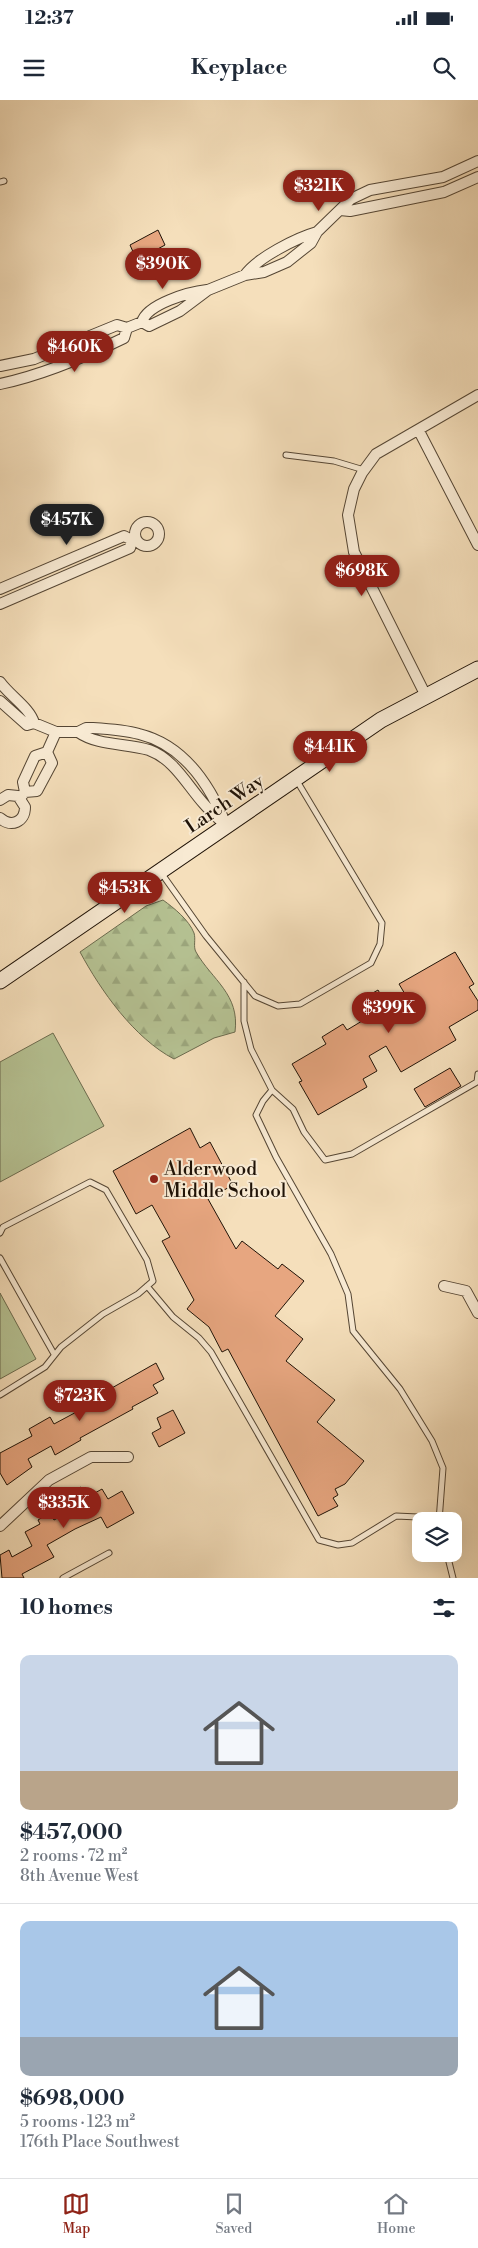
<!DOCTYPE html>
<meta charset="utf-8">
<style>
body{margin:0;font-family:"Libre Bodoni",serif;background:#f6f6f7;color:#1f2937;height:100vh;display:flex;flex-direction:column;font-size:19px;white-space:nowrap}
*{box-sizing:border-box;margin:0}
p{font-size:16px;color:#747a83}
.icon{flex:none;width:28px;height:28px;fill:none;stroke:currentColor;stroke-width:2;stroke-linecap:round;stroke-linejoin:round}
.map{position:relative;height:1478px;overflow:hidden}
.panel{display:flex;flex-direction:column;background:#fff;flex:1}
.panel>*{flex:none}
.buttons{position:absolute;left:412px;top:1412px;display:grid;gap:10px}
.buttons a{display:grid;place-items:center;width:50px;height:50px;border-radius:10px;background:#fff;box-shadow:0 5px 20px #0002;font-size:25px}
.price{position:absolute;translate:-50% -42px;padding:0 11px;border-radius:18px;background:#8f2418;color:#fff;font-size:16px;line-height:32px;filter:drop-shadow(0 1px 2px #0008)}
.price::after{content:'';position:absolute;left:50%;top:30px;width:15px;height:11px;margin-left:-8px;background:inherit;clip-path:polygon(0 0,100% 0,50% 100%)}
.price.selected{background:#222;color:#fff}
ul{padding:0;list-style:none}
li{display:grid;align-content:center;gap:10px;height:265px;padding:0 20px}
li+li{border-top:1px solid #e0e1e3}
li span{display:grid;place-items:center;height:155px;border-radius:10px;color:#555}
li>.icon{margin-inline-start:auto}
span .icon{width:90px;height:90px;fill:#fffc;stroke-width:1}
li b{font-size:21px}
h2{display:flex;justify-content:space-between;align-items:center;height:60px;padding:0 20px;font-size:21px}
.status{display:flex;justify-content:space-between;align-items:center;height:35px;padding:0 25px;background:#fff;direction:ltr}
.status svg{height:14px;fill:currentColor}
header{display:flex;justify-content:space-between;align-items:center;height:65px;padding:0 20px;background:#fff;font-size:22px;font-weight:800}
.tab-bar{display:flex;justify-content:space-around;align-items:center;height:70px;border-top:1px solid #e0e1e3;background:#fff;font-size:14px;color:#747a83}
.tab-bar a{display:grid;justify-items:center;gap:2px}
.tab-bar .selected{color:#8f2418}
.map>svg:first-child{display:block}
</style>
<div class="status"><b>12:37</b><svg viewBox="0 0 49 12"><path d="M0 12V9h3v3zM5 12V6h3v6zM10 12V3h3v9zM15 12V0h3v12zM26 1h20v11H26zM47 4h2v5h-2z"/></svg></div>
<header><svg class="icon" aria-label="menu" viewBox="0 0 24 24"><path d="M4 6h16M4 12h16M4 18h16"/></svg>Keyplace<svg class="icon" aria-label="search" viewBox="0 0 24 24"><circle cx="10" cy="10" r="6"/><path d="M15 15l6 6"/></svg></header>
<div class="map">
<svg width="478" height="1478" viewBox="0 0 478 1478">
<defs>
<pattern id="forest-firs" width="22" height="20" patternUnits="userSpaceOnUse" patternTransform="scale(1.25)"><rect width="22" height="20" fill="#b6c394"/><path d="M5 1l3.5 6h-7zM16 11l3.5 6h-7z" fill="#9ca77e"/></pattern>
</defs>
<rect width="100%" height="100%" fill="#f5dfbb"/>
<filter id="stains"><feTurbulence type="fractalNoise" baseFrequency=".004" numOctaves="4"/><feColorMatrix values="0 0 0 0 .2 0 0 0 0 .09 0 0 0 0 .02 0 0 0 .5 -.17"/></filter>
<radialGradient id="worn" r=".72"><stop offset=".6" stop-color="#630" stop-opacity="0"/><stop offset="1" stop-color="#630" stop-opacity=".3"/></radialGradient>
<path fill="#b6c394" stroke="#6b6b4e" d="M53 933 104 1026 0 1082V962Z
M0 1193 36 1259 0 1279Z"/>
<path fill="url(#forest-firs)" stroke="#6b6b4e" d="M163 800C174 808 189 820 194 833 196 839 193 847 196 852 212 880 240 894 235 932L214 938 174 959C134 938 101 891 80 852L146 806Z"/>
<path fill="#e7a680" stroke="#201307" d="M158 130 165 145 154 151 159 161 136 174 128 158 134 154 130 145Z
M455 852 474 884 469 887 478 901V910L449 927 456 940 401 972 386 946 369 956 377 971 363 979 367 987 318 1015 299 982 302 981 292 964 326 944 322 937 343 924 347 930 367 918 357 902 378 890 396 922 415 911 399 884Z
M450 968 461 986 425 1007 414 989Z
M190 1028 200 1048 210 1042 233 1085 208 1099 236 1149 242 1141 278 1169 282 1164 304 1181 275 1216 303 1239 286 1261 335 1300 317 1322 364 1361 345 1384 335 1389 338 1395 333 1398 338 1406 318 1416 228 1249 222 1252 209 1227 187 1209 194 1200 162 1141 170 1137 152 1105 136 1114 113 1071Z
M156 1263 164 1279 153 1285 158 1293 132 1307 133 1309 80 1338 81 1340 55 1355 51 1346 28 1359 32 1367 7 1385 0 1373V1353L32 1336 29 1329 50 1317 54 1324 82 1309 80 1306Z
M173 1310 185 1333 159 1347 152 1333 161 1328 157 1318Z
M81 1387 86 1398 102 1389 108 1399 122 1391 134 1413 107 1428 101 1417 75 1429 47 1445 54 1457 22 1474 24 1478H2L0 1455 9 1450 12 1457 32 1446 25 1432 40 1424 38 1420 50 1413 54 1420 76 1408 69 1394Z"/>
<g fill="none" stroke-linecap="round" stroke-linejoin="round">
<defs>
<path id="lane" d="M0 82 4 81
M286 355 334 361 364 370
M162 774 206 836 255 896 278 906 300 904 371 863 380 844 382 823 297 681
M244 882V921L251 949 272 990 263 1001 256 1015 276 1057 331 1154 348 1194 353 1231 400 1289 432 1341 443 1368 439 1421
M272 990 293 1009 304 1032 325 1060 352 1054 477 982 478 974
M0 1133 3 1127 90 1082 106 1090 147 1160 153 1181 138 1194 103 1214 61 1247 45 1267 0 1295
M0 1158 54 1254
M147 1186 173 1217 199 1238 211 1252 319 1440 338 1445 352 1443 396 1416 440 1418
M447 1454 453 1478
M63 1478 109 1453"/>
<path id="street" d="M340 110 350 111 444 92 478 77
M245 175C257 158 296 138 317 132
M142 222 149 226 180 211 208 190 245 175 264 172 287 162 311 143 317 132 351 99 370 90 443 77 478 61
M0 266 34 259 117 225 127 228 142 222C147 204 189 192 207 190
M0 284C43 275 85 257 124 238L127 228
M419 331 478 445
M135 434a12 12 0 1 1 24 0a12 12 0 1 1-24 0Z
M0 489 124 436 132 440
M0 504 130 448 132 440
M0 582C10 596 30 608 34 623
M426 596 354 452 348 415 354 389 362 373 376 354 478 295
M0 601 27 625 34 623 56 632H78L86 628H93C109 629 125 630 139 634 184 645 210 685 226 725
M78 632C98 646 126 643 149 650 174 659 187 685 204 704 210 711 217 717 223 723
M25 692 23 682 35 656 47 652
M20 698 25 692 37 691 52 663 47 652 56 632
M0 700 8 695 18 696 25 707C25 722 11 728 0 718
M444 1186 466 1191 478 1213
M0 1426 49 1380 91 1357H128"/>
<path id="secondary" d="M0 881 381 620 478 569"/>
</defs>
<use href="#lane" stroke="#554634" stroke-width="7"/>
<use href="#street" stroke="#554634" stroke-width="12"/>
<use href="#secondary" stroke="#201307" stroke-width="17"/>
<use href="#lane" stroke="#f8ead3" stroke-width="5"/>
<use href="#street" stroke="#f8ead3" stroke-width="10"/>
<use href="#secondary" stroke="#f8ead3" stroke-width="15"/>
</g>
<circle fill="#8f2418" stroke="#f8ead3" stroke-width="2" cx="154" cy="1079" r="5"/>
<g text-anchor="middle" stroke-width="4" stroke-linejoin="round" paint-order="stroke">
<g font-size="19" fill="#201307" stroke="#f8ead3">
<text transform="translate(224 703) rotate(-34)" y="7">Larch Way</text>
</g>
<g font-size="19" fill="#201307" stroke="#f8ead3" text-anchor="start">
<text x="164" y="1075">Alderwood<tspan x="164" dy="22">Middle School</tspan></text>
</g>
</g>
<rect width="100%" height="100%" filter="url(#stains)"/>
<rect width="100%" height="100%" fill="url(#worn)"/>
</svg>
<div class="buttons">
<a><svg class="icon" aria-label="layers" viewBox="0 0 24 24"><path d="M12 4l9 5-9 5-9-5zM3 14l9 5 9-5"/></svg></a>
</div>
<b class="price" style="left:319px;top:112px">$321K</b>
<b class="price" style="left:163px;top:190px">$390K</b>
<b class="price" style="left:75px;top:273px">$460K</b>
<b class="price selected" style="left:67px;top:446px">$457K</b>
<b class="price" style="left:362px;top:497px">$698K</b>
<b class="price" style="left:330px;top:673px">$441K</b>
<b class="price" style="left:125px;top:814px">$453K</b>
<b class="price" style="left:389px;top:934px">$399K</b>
<b class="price" style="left:80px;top:1322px">$723K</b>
<b class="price" style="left:64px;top:1429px">$335K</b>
</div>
<section class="panel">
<h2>10 homes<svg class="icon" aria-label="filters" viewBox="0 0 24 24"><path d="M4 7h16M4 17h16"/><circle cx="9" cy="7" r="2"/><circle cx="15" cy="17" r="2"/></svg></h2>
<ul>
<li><span style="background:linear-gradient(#c9d6e8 75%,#b9a48a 0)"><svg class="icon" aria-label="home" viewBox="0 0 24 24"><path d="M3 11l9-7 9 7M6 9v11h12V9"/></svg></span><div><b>$457,000</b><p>2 rooms · 72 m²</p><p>8th Avenue West</p></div></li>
<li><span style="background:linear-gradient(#a9c7e8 75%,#9aa5b1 0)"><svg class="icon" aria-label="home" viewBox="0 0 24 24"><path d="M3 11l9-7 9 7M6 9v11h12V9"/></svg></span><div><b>$698,000</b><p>5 rooms · 123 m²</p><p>176th Place Southwest</p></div></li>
</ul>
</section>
<nav class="tab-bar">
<a class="selected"><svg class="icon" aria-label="map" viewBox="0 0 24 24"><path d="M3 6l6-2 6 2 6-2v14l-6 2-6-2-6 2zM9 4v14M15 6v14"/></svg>Map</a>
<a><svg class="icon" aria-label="saved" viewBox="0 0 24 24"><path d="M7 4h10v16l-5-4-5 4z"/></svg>Saved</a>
<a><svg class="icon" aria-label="home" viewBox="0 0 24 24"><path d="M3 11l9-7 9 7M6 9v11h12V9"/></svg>Home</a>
</nav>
